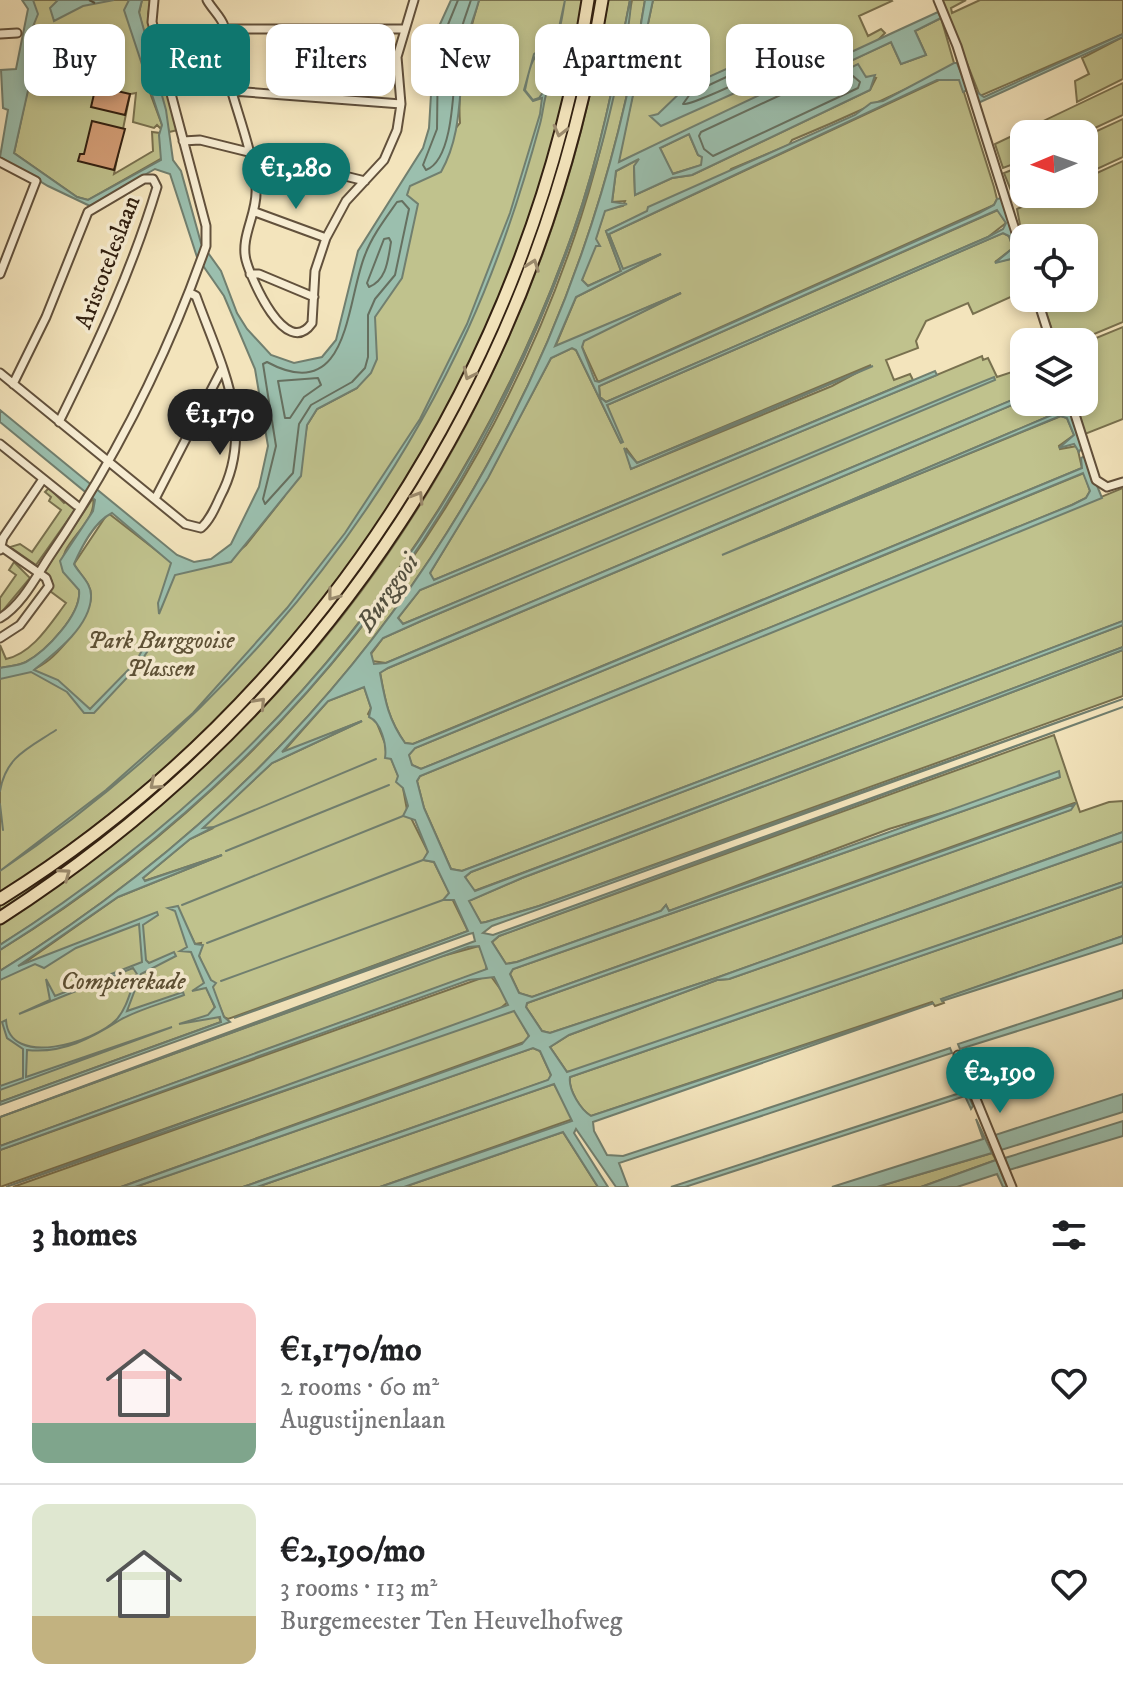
<!DOCTYPE html>
<meta charset="utf-8">
<style>
body{margin:0;font-family:"IM FELL DW Pica",serif;background:#f2f2f2;color:#202124;height:100vh;display:flex;flex-direction:column;font-size:30px;white-space:nowrap}
*{box-sizing:border-box;margin:0}
p{font-size:26px;color:#757577}
.icon{flex:none;width:44px;height:44px;fill:none;stroke:currentColor;stroke-width:2;stroke-linecap:round;stroke-linejoin:round}
.map{position:relative;height:1187px;overflow:hidden}
.drawer{display:flex;flex-direction:column;background:#fff;flex:1}
.drawer>*{flex:none}
.hud{position:absolute;left:24px;top:24px;width:1076px;height:72px;display:flex;gap:16px}
.needle{width:52px;rotate:268deg}
.fabs{position:absolute;left:1010px;top:120px;display:grid;gap:16px}
.fabs a{display:grid;place-items:center;width:88px;height:88px;border-radius:16px;background:#fff;box-shadow:0 4px 12px #0003;font-size:40px}
.price{position:absolute;translate:-50% -68px;padding:0 18px;border-radius:28px;background:#0f766e;color:#fff;font-size:26px;line-height:52px;filter:drop-shadow(0 2px 4px #0008)}
.price::after{content:'';position:absolute;left:50%;top:48px;width:24px;height:18px;margin-left:-12px;background:inherit;clip-path:polygon(0 0,100% 0,50% 100%)}
.price.on{background:#222;color:#fff}
ul{padding:0;list-style:none}
li{display:flex;align-items:center;gap:24px;height:200px;padding:0 32px}
li+li{border-top:2px solid #e0e0e0}
li span{display:grid;place-items:center;flex:none;width:224px;height:160px;border-radius:16px;color:#555}
li>.icon{margin-inline-start:auto}
span .icon{width:96px;height:96px;fill:#fffc;stroke-width:1}
li b{font-size:34px}
h2{display:flex;justify-content:space-between;align-items:center;height:96px;padding:0 32px;font-size:34px}
.tag{padding:0 28px;border-radius:16px;background:#fff;box-shadow:0 4px 12px #0003;font-size:28px;line-height:72px}
.tag.on{background:#0f766e;color:#fff}
.map>svg:first-child{display:block}
</style>
<div class="map">
<svg width="1123" height="1187" viewBox="0 0 1123 1187">
<rect width="100%" height="100%" fill="#f3e4bc"/>
<filter id="stains"><feTurbulence type="fractalNoise" baseFrequency=".0025" numOctaves="4"/><feColorMatrix values="0 0 0 0 .2 0 0 0 0 .09 0 0 0 0 .02 0 0 0 .5 -.17"/></filter>
<radialGradient id="worn" r=".72"><stop offset=".6" stop-color="#630" stop-opacity="0"/><stop offset="1" stop-color="#630" stop-opacity=".3"/></radialGradient>
<path fill="#c0c28d" stroke="#79714f" stroke-width="2" fill-rule="evenodd" d="M26 0H133L149 90 162 125 161 129 157 125 154 128 133 122 136 93 130 94 114 174 153 151 152 132 160 133 162 158 88 200 77 197 14 153 36 51 30 34 34 26Z
M142 0H151L148 14 178 130 169 132 139 13Z
M479 0H583C577 33 573 68 565 101 503 342 375 576 190 746 130 801 66 848 0 895V675C12 672 27 672 38 667 56 659 90 617 91 597 92 583 79 574 74 564L108 513 184 572 232 557 246 545 284 497 303 449 307 425 317 409 357 388 375 332V317L409 186 460 123C457 81 467 40 479 0Z
M591 0H598C578 92 559 186 525 275 448 477 308 664 146 806 101 845 48 878 0 914V904C199 774 363 599 468 385 486 347 506 309 519 269 548 181 567 89 591 0Z
M608 0H630C615 77 600 155 574 229 469 527 268 778 0 945V925C25 903 57 887 84 866 126 835 166 801 204 766 421 566 563 290 608 0Z
M632 0H645C580 410 354 753 0 971V950C271 783 483 521 581 217 604 146 618 74 632 0Z
M653 0H891L892 1 859 16 868 36 881 29 885 33 877 41 618 163Z
M942 0H966L951 8 952 13 980 0H1123V34L980 96Z
M941 18 954 63 947 69C895 95 845 118 792 140L789 145 731 169 728 174 606 231 621 271 588 286 582 280 605 210 623 206 625 201 612 202 616 171 640 158 634 167 635 195 672 178 692 175 870 90 876 78 838 73 827 78 824 73 891 42 901 64 926 55 915 31Z
M1123 37V79L1077 102 1075 81 1089 74 1082 58Z
M941 79 960 80 994 187 997 199 994 205 598 382 582 347 584 340 681 293 555 347 576 297 661 254 623 270 609 234Z
M1123 83V115L1082 134H1024V160L1003 168 995 144Z
M1123 119V157L1084 175V137Z
M689 134 698 155 703 157 702 165 672 174 660 148Z
M1123 161V322L1075 342H1056L1041 298H1084V238H1024V246L1017 209 1051 194H1084V179Z
M1024 165V194H1042L1016 203 1004 173Z
M998 210 1006 223 988 237 606 402 600 397 599 386Z
M1003 233 1009 236 1013 248 995 262 1015 258 1024 291 973 314 968 303 926 321 916 341 918 348 886 360 894 380 910 374 913 380 434 580 431 578 430 573 488 477 551 358 572 348 576 350 621 443 607 405ZM871 365 832 386 631 469 626 448 637 463Z
M1123 327V419L1085 434 1075 402H1084V343Z
M982 356 983 360 988 358 997 377 1024 368V395L386 663 372 661 371 654 383 638 421 621 995 378 403 624 398 618 420 590Z
M1024 400 1062 402 1059 412 753 542 1061 416 1067 418 1074 435 1059 446 1060 449 1077 446 1082 468 413 744 405 743C388 719 385 700 380 672L388 668Z
M1084 473 1090 491 1086 498 1072 505 421 769 412 765 408 755 415 748Z
M49 488 64 503 67 501 77 507 36 565 10 547 20 544 32 552 61 510 49 501 51 497 45 492Z
M1123 488V621L462 871 451 869 424 808 417 781 420 776Z
M93 498C98 524 56 544 63 569 65 575 75 583 79 590 82 614 46 651 26 662 18 666 9 666 0 668V645L6 659C33 653 50 624 66 603L50 591 52 581 44 572Z
M14 562 30 578 0 614V598L16 575 9 570Z
M1123 625V647L474 891 465 877 471 872Z
M1123 650V696L539 906 486 922 481 923 468 901 522 878Z
M364 687 371 708 368 714 376 721 403 788 407 810 428 852 424 860 434 862 468 931 228 1019 224 1017 199 956 201 943 195 944 177 907 191 951 221 1022 0 1102V980L118 897 222 855 144 881 143 878 190 839 211 829 202 828 272 763 362 721 282 753 328 701Z
M1054 735 1080 812 1109 802 1123 801V832L716 978 550 1033 542 1031 526 1007 527 1003 1070 810 1074 803 532 997 519 993 510 974 513 969 1060 777 889 829 669 911 666 905 661 911 517 962 506 964 492 942 499 936Z
M1123 841V882L580 1069 567 1072 550 1047 569 1035 717 980 729 979Z
M1123 886V936L942 999 944 1003 935 1006 932 1002 591 1116C581 1110 568 1090 570 1077Z
M479 946 487 963 486 970 0 1146V1117L439 957Z
M490 975 509 1001 496 1012 0 1187V1150Z
M510 1011H515L529 1036 527 1041 121 1187H13Z
M533 1048 540 1051 551 1075 549 1080 243 1187H135Z
M554 1084 573 1119 380 1187H257Z
M563 1132 598 1187H404Z
M992 1153 996 1160 921 1187H877Z"/>
<path fill="#9bbfae" stroke="#717f6f" stroke-width="2" fill-rule="evenodd" d="M22 0H33L38 14 30 34 36 55 14 153 77 197 88 200 161 160 159 135 162 125 124 10 129 0H142L139 12 166 110 173 160 181 171 201 243 221 271 237 313 247 329 271 355 294 363 322 357 336 340 358 251 423 148 429 128 431 94 427 64 430 46 451 0H479C475 16 467 33 465 49 458 92 463 133 441 172L410 186 407 195 418 204 402 278 375 317 377 359 371 373 357 388 317 409 307 425 301 476 231 562 175 575 159 614 158 603 171 563 112 513C94 522 82 546 74 564 79 574 92 583 91 597 90 627 54 654 34 670L58 680 90 709 135 663 152 633 155 631 158 635 138 666 94 713H84L67 692 31 672 0 679V668C9 666 18 666 26 662 46 651 82 614 79 590L63 572 60 561 93 511 95 500 0 422V410L177 555 194 562 211 559 231 544 259 487 268 446 255 369 224 296 197 257 170 174 155 169 90 206 48 186 0 157 8 110 3 108 1 70 16 69 28 9Z
M58 0H114L83 6 54 21 50 8Z
M565 0C562 16 561 32 552 46L558 75C543 88 545 106 540 124 521 194 498 263 468 329 367 550 200 736 0 871L106 790 193 713 287 608 345 533 420 419 467 324 510 213 540 114 542 98 533 101 524 90 534 54 557 37ZM550 47 558 71 539 98 533 100 525 90C529 73 530 52 550 47Z
M630 0C635 14 605 134 598 158 498 497 300 761 0 950V945C270 773 468 532 574 229 600 155 615 77 630 0Z
M645 0H653L619 162C725 111 833 60 938 12L941 18 915 31 926 55 901 64 891 42 825 73 830 78 858 64 866 77 875 75 870 90 692 175 672 178 635 195 634 166 639 159 616 171 612 202 627 204 605 211 596 239 600 246H596L582 280 588 286 621 271 606 231 647 211 648 207 855 115 871 103 883 101 954 63H957L968 90 963 92 959 80H937L609 234 623 269 661 254 576 297 555 346 681 293 584 341 582 347 595 381 599 382 979 213 994 205 997 199 1001 198 1024 268V285L1015 258 995 263 1013 248 1009 236 1003 233 607 405 623 442 621 443 576 350 572 348 551 358 488 478 430 573 434 580 935 371 937 375 420 590 398 618 403 624 420 617 957 392 994 377 995 380 421 621 383 638 371 653 374 664 386 663 1024 395V400L388 668 380 673C385 700 388 719 405 743L413 744 443 732 1070 473 1082 468 1081 458 1085 456 1102 498 420 776 417 781 424 808 451 869 462 871 1123 621V625L471 872 465 877 475 891 1123 647V650L522 878 469 901 481 923 486 922 539 906 1123 699 492 926 483 933 493 935 1123 707 499 936 492 942 506 964 517 962 661 911 666 905 669 911 1059 771 1060 777 513 969 510 974 519 993 532 997 1075 804 1071 810 527 1003 526 1007 542 1031 550 1033 716 978 1123 832V841L729 979 717 980 569 1035 550 1047 567 1072 1123 882V886L570 1077C568 1090 581 1110 591 1116L934 1003 593 1122 594 1131 607 1155 623 1156 950 1048 952 1053 619 1163 628 1187H616L576 1129 574 1133 608 1187H598L563 1132 404 1187H380L572 1121 554 1084 257 1187H243L548 1080 551 1075 540 1051 533 1048 173 1174 135 1187H121L522 1044 529 1036 514 1011 6 1187 508 1005 494 977 469 980 0 1150V1146L487 969 479 946 468 947 0 1117 475 941 473 933 469 934 234 1018 468 931 454 900H443L449 893 434 862 423 860 428 852 415 820 403 816 408 806 403 788 396 782 398 776 391 759 385 758C387 745 381 722 369 717L371 708 364 687 328 701 282 752 362 721 272 763 203 828 214 827 190 839 143 878 145 881 222 855 118 897 18 966 157 912 158 915 143 925 146 960 149 963 174 952 176 956 141 974 127 1011 183 992 184 995C164 1003 139 1009 120 1020 92 1038 62 1054 27 1050L26 1077 172 1027 0 1090V1086L23 1078V1049L7 1038 2 1022 6 1020C9 1069 95 1042 116 1020 127 1009 131 988 137 974L133 968 19 1014 50 1000 46 979 55 996 142 962 139 924 76 948 44 968 35 964 0 980V971C354 753 580 410 645 0ZM689 134 698 155 702 157 701 165 673 174 660 148ZM997 210 1006 223 1003 229 988 237 606 402 600 397 599 386ZM1083 473 1090 491 1086 498 1072 505 421 769 412 765 409 755 415 748Z
M1123 34V37L978 103 975 91 984 97Z
M771 49 782 65 777 74 661 126 650 116 658 114 686 87Z
M873 366 631 469 624 448 637 463Z
M1062 402H1068L1082 447 1079 452 1074 444 1059 448 1074 435 1067 418 1060 416 722 555 1059 412Z
M178 906 195 944 203 945 199 956 211 980 216 983 213 987 224 1017 230 1022 0 1105V1102L221 1022 220 1017 179 1024 208 1015 215 1007 206 988 192 991 204 983 191 952 180 951 187 947 175 911 168 908Z
M1123 936V943L942 1001 941 999Z
M1123 990V998L960 1049 958 1044Z
M961 1076 973 1106 971 1109 965 1096 685 1187H671L963 1092 958 1077Z
M1123 1094V1112L1001 1150 995 1135Z
M976 1119 992 1153 877 1187H832L983 1139Z
M1123 1121V1136L1009 1170 1005 1158Z
M996 1160 1007 1187H1003L997 1174 957 1187H921Z"/>
<g fill="none" stroke-linecap="round" stroke-linejoin="round">
<path stroke="#667060" stroke-width="2" d="M458 0 438 49 437 129 423 165 426 170C456 159 453 76 457 48 459 32 466 15 471 0
M765 59 772 63 770 68C756 74 692 106 683 104L690 94Z
M853 76 860 82 858 88 713 156 704 149 699 136 701 132 815 79 829 86Z
M402 201 409 209 395 275 375 299 368 315V357L365 368 352 382 311 405 299 424 293 473 265 504 263 499 276 446 263 364 267 362C350 407 346 301 365 255 372 236 385 219 397 202Z
M389 238 391 242C388 259 387 280 369 287L367 283 384 239Z
M318 378 321 385 304 397 290 418H285L278 381Z"/>
<path stroke="#717f6f" stroke-width="2" d="M0 791C6 756 29 748 56 730
M0 804 3 830
M214 827 376 759
M226 851 389 785
M182 905 403 816
M207 943 423 860
M221 981 443 900"/>
<path stroke="#525040" stroke-width="2" stroke-dasharray="10 8" stroke-linecap="butt" d="M89 0 95 3"/>
</g>
<path fill="#d49e77" stroke="#322011" stroke-width="2" d="M97 81 105 82 104 88 130 94 125 115 91 107Z
M92 121 125 129 114 170 78 161 80 154H84Z"/>
<g fill="none" stroke-linecap="round" stroke-linejoin="round">
<defs>
<path id="minor" d="M207 0C211 8 222 18 224 26 226 35 222 50 224 62 233 104 252 145 256 188 258 213 240 236 246 260 251 279 286 360 312 323L315 271 326 238 346 201 384 160 397 130 401 104 397 57 414 0
M938 0 957 46 1024 258
M225 29H405
M0 34 17 33
M232 91 401 104
M183 141 200 140 365 181
M0 162 36 181 0 274
M255 212 326 238
M250 274H259L314 297
M1037 298 1051 342
M0 373 185 524 201 528C210 520 215 508 220 497 257 428 220 363 196 296L190 293
M13 384 46 317 88 212 144 179H153L157 187C132 270 97 345 59 422
M1071 402 1096 480 1107 487 1123 482
M0 444 76 505
M155 499 222 369
M0 550 3 538 43 479
M0 618C21 606 36 577 49 557 115 460 167 357 206 246V226L152 22 154 0
M0 638 20 625 49 586 46 578 3 548
M958 1055 1012 1187"/>
<path id="trunk" d="M0 899C313 704 533 365 588 0
M0 918C326 707 539 383 602 0"/>
</defs>
<use href="#minor" stroke="#62513c" stroke-width="11"/>
<use href="#trunk" stroke="#322011" stroke-width="15"/>
<use href="#minor" stroke="#f7edd3" stroke-width="7"/>
<use href="#trunk" stroke="#f3e4bc" stroke-width="11"/>
</g>
<defs><path id="oneway-chevron" d="M-2-3.5L2.5 0L-2 3.5" fill="none" stroke-width="1.6" stroke-linecap="round" stroke-linejoin="round" transform="scale(2)"/></defs>
<g stroke="#9c8c6f">
<use href="#oneway-chevron" transform="translate(560 131) rotate(104)"/>
<use href="#oneway-chevron" transform="translate(533 265) rotate(-70)"/>
<use href="#oneway-chevron" transform="translate(469 374) rotate(115)"/>
<use href="#oneway-chevron" transform="translate(418 497) rotate(-58)"/>
<use href="#oneway-chevron" transform="translate(333 595) rotate(128)"/>
<use href="#oneway-chevron" transform="translate(260 703) rotate(-47)"/>
<use href="#oneway-chevron" transform="translate(155 784) rotate(139)"/>
<use href="#oneway-chevron" transform="translate(65 874) rotate(-36)"/>
</g>
<g text-anchor="middle" stroke-width="7" stroke-linejoin="round" paint-order="stroke">
<g font-size="24" fill="#322011" stroke="#f7edd3">
<text transform="translate(107 262) rotate(-69)" y="8">Aristoteleslaan</text>
</g>
<g font-size="24" font-style="italic" fill="#5d5136" stroke="#f7edd3">
<text x="161" y="648">Park Burggooise<tspan x="161" dy="28">Plassen</tspan></text>
<text x="123" y="989">Compierekade</text>
</g>
<g font-size="26" font-style="italic" fill="#525040" stroke="#f7edd3">
<text transform="translate(387 592) rotate(-55)" y="9">Burggooi</text>
</g>
</g>
<rect width="100%" height="100%" filter="url(#stains)"/>
<rect width="100%" height="100%" fill="url(#worn)"/>
</svg>
<div class="fabs">
<a><svg class="needle" viewBox="-14 -14 28 28"><path d="M0-13l5 13h-10z" fill="#e53935"/><path d="M0 13l5-13h-10z" fill="#757577"/></svg></a>
<a><svg class="icon" aria-label="locate" viewBox="0 0 24 24"><circle cx="12" cy="12" r="6"/><path d="M12 2v4M12 18v4M2 12h4M18 12h4"/></svg></a>
<a><svg class="icon" aria-label="layers" viewBox="0 0 24 24"><path d="M12 4l9 5-9 5-9-5zM3 14l9 5 9-5"/></svg></a>
</div>
<b class="price" style="left:296px;top:211px">€1,280</b>
<b class="price on" style="left:220px;top:457px">€1,170</b>
<b class="price" style="left:1000px;top:1115px">€2,190</b>
<div class="hud">
<a class="tag">Buy</a>
<a class="tag on">Rent</a>
<a class="tag">Filters</a>
<a class="tag">New</a>
<a class="tag">Apartment</a>
<a class="tag">House</a>
</div>
</div>
<section class="drawer">
<h2>3 homes<svg class="icon" aria-label="filters" viewBox="0 0 24 24"><path d="M4 7h16M4 17h16"/><circle cx="9" cy="7" r="2"/><circle cx="15" cy="17" r="2"/></svg></h2>
<ul>
<li><span style="background:linear-gradient(#f6c9c9 75%,#7fa58c 0)"><svg class="icon" aria-label="home" viewBox="0 0 24 24"><path d="M3 11l9-7 9 7M6 9v11h12V9"/></svg></span><div><b>€1,170/mo</b><p>2 rooms · 60 m²</p><p>Augustijnenlaan</p></div><svg class="icon" aria-label="heart" viewBox="0 0 24 24"><path d="M12 20l-8-8c-3-5 5-10 8-4 3-6 11-1 8 4z"/></svg></li>
<li><span style="background:linear-gradient(#dfe7d0 70%,#c2b280 0)"><svg class="icon" aria-label="home" viewBox="0 0 24 24"><path d="M3 11l9-7 9 7M6 9v11h12V9"/></svg></span><div><b>€2,190/mo</b><p>3 rooms · 113 m²</p><p>Burgemeester Ten Heuvelhofweg</p></div><svg class="icon" aria-label="heart" viewBox="0 0 24 24"><path d="M12 20l-8-8c-3-5 5-10 8-4 3-6 11-1 8 4z"/></svg></li>
</ul>
</section>
